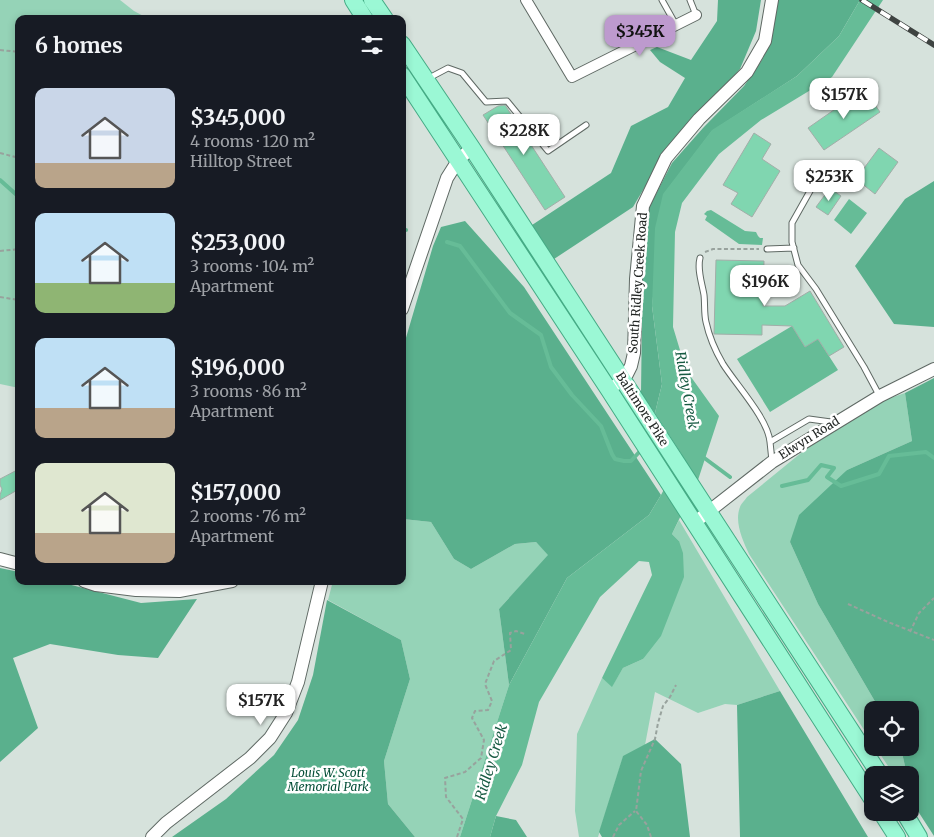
<!DOCTYPE html>
<meta charset="utf-8">
<style>
body{margin:0;font-family:Merriweather,serif;background:#20242c;color:#f1f3f6;height:100vh;display:flex;flex-direction:column;font-size:19px;white-space:nowrap}
*{box-sizing:border-box;margin:0}
p{font-size:16px;color:#9ea1a6}
.icon{flex:none;width:28px;height:28px;fill:none;stroke:currentColor;stroke-width:2;stroke-linecap:round;stroke-linejoin:round}
.map{position:relative;flex:1;overflow:hidden}
.details{position:absolute;left:15px;top:15px;width:391px;height:570px;display:flex;flex-direction:column;background:#171b24;border-radius:10px;box-shadow:0 2px 8px #0003}
.details>*{flex:none}
.tools{position:absolute;left:864px;top:701px;display:grid;gap:10px}
.tools a{display:grid;place-items:center;width:55px;height:55px;border-radius:10px;background:#171b24;box-shadow:0 2px 8px #0003;font-size:25px}
.price{position:absolute;translate:-50% -42px;padding:0 11px;border-radius:10px;background:#fff;color:#222;font-size:16px;line-height:32px;filter:drop-shadow(0 1px 2px #0008)}
.price::after{content:'';position:absolute;left:50%;top:30px;width:15px;height:11px;margin-left:-8px;background:inherit;clip-path:polygon(0 0,100% 0,50% 100%)}
.price.on{background:#bd9ace;color:#111}
ul{padding:0;list-style:none}
li{display:flex;align-items:center;gap:15px;height:125px;padding:0 20px}
li span{display:grid;place-items:center;flex:none;width:140px;height:100px;border-radius:10px;color:#555}
li>.icon{margin-inline-start:auto}
span .icon{width:60px;height:60px;fill:#fffc;stroke-width:1}
li b{font-size:21px}
h2{display:flex;justify-content:space-between;align-items:center;height:60px;padding:0 20px;font-size:21px}
.map>svg:first-child{display:block}
</style>
<div class="map">
<svg width="934" height="837" viewBox="0 0 934 837">
<rect width="100%" height="100%" fill="#d6e2dc"/>
<path fill="#95d3b7" d="M0 0H120L134 11 149 19H19V388L0 384Z
M905 393 912 441 847 470 790 542 818 604 880 710H872V742L749 554C743 541 734 522 740 507 741 504 745 500 747 497L812 444 881 401Z
M403 519 431 522 454 559 471 569 515 544 536 542 549 555 499 609 509 685 460 837H415L388 804 384 761 410 679 401 640 328 600 333 581H402Z
M679 520 780 691 737 705 725 704 698 713 655 692 645 745 623 757 598 837H579L575 811 577 734 602 678 612 686 623 668 643 659 679 541 672 534Z
M876 748H901L907 775H894Z"/>
<path fill="#5ab08d" d="M718 0H761L756 31 740 69 663 156 633 207 551 261 529 227 611 173 631 126 668 107 685 78 660 62 650 50 657 47 691 60 717 21Z
M777 0H860L839 36 797 76 712 131 664 194 652 306 662 384 655 413 641 393 643 243 647 211 672 163 703 128 744 86 762 60 773 33Z
M934 181V327L894 324 855 266 905 199Z
M465 221 524 287 661 495 649 515 567 578 509 685 499 609 548 555 536 542 515 544 471 569 454 559 431 522 403 519V348L433 246 441 227Z
M934 378V836L912 802 910 792V775H907L901 748H910V710H880L818 604 790 542 799 515 847 470 912 441 905 393Z
M0 568 19 572V581H56L141 603 197 599 158 658 118 655 50 644 13 658 38 728 0 762Z
M327 600 401 640 410 679 384 761 388 804 415 837H172L226 799 274 755 298 720 313 675Z
M780 691 868 837H740L737 705Z
M655 739 681 764 690 837H602L599 832 623 756Z
M496 816 516 820 527 837H490Z"/>
<path fill="#66bc97" d="M860 0H883L832 77 761 120 719 154 682 203 675 232 673 327 686 370 719 416 698 480 672 534 679 541 683 553 684 577 661 636 643 659 623 668 612 687 602 678 652 575 649 562 639 561 600 597 539 702 522 765 496 816 490 837H460L509 685 567 578 649 515 661 495 682 455 655 413 662 384 652 306 655 228 663 194 712 130 797 76 839 36Z
M849 199 867 213 851 234 834 220Z
M711 210 745 231 756 232 758 236 760 238H763L762 245 739 244 705 220 707 216 704 214 707 211Z
M792 326 818 339 838 370 770 412 737 359Z"/>
<g fill="none" stroke-linecap="round" stroke-linejoin="round">
<path stroke="#66bc97" stroke-width="4" d="M0 180 19 197
M402 230H406
M447 242 460 246 510 313 541 335 551 367 572 395 601 426 612 454 615 459 624 461H631L642 449
M703 457 730 477
M782 486 808 480 821 465 834 468 827 477 841 486 879 474 889 456 926 452 934 458"/>
</g>
<path fill="#80d6b0" stroke="#a2ada8" d="M864 89 880 112 824 150 808 128Z
M505 105 565 197 545 210 483 115 498 106Z
M754 133 771 144 762 159 780 171 752 217 731 204 738 193 723 185Z
M879 148 898 162 875 194 856 179Z
M830 188 841 196 828 215 816 207Z
M716 260 764 261 763 306H785L810 291 844 347 829 356 818 339 805 347 792 326 762 325V335L714 334Z
M19 469V489L0 500V495L2 489 0 485V479Z"/>
<g fill="none" stroke-linecap="round" stroke-linejoin="round">
<defs>
<path id="service" d="M662 0 676 25
M690 0 696 15
M429 78 448 68 462 73 486 102 507 101 548 151 586 125
M814 184 792 223V242L798 265 816 289 864 367 879 395
M767 249 794 248
M700 258C697 270 702 283 704 295 705 304 704 314 706 322 709 336 716 352 723 364 737 386 768 419 770 442
M772 461 770 442 809 419 831 422"/>
<path id="minor" d="M526 0 572 77 696 15"/>
<path id="tertiary" d="M402 309 447 178 459 159 472 148
M617 384 623 379 627 374 631 366 634 353 636 279 643 206 666 158 699 119 747 72 765 41 772 0
M694 523 772 462 880 396 934 369
M0 559 19 564
M84 581 96 585 136 590 179 591 232 581
M152 837 166 823 250 758 270 738 286 713 298 682 322 581"/>
<path id="primary" d="M353 0 365 19
M372 0 385 19
M402 44 472 148 880 775
M402 75 609 390 872 799
M881 812 897 837
M904 812 919 837"/>
</defs>
<use href="#service" stroke="#5f6964" stroke-width="7"/>
<use href="#minor" stroke="#5f6964" stroke-width="12"/>
<use href="#tertiary" stroke="#5f6964" stroke-width="14"/>
<use href="#primary" stroke="#45ab85" stroke-width="18"/>
<path stroke="#98a29d" stroke-width="2" stroke-dasharray="4 2.5" stroke-linecap="butt" d="M0 50 19 52
M0 153 19 158
M0 251 19 249
M705 252 713 249H759
M0 297 19 300
M16 388 19 356
M848 604 888 622 934 640
M910 632 919 613 934 598
M457 837 463 819 446 797 445 778 465 772 481 758 484 740 472 718 475 711 488 710 492 701 485 684 494 661 511 650 510 633 516 631 525 634
M613 837 619 825 635 811
M651 837 647 825 636 811 641 771 655 739 658 723 663 706 670 697 676 685"/>
<use href="#service" stroke="#fff" stroke-width="5"/>
<use href="#minor" stroke="#fff" stroke-width="10"/>
<use href="#tertiary" stroke="#fff" stroke-width="12"/>
<use href="#primary" stroke="#9bf8d5" stroke-width="16"/>
<defs>
<path id="rail" d="M862 0 934 45"/>
</defs>
<use href="#rail" stroke="#3e4341" stroke-width="5.5"/>
<use href="#rail" stroke="#fff" stroke-width="4" stroke-dasharray="11" stroke-linecap="butt"/>
</g>
<g text-anchor="middle" stroke-width="5" stroke-linejoin="round" paint-order="stroke">
<g font-size="12" fill="#222624" stroke="#fff">
<text transform="translate(638 283) rotate(-86)" y="4">South Ridley Creek Road</text>
<text transform="translate(642 409) rotate(57)" y="4">Baltimore Pike</text>
<text transform="translate(809 438) rotate(-32)" y="4">Elwyn Road</text>
</g>
<g font-size="12" font-style="italic" fill="#064f38" stroke="#fff">
<text x="328" y="777">Louis W. Scott<tspan x="328" dy="14">Memorial Park</tspan></text>
</g>
<g font-size="14" font-style="italic" fill="#185b43" stroke="#fff">
<text transform="translate(687 390) rotate(80)" y="5">Ridley Creek</text>
<text transform="translate(491 762) rotate(-73)" y="5">Ridley Creek</text>
</g>
</g>
</svg>
<div class="tools">
<a><svg class="icon" aria-label="locate" viewBox="0 0 24 24"><circle cx="12" cy="12" r="6"/><path d="M12 2v4M12 18v4M2 12h4M18 12h4"/></svg></a>
<a><svg class="icon" aria-label="layers" viewBox="0 0 24 24"><path d="M12 4l9 5-9 5-9-5zM3 14l9 5 9-5"/></svg></a>
</div>
<b class="price on" style="left:640px;top:57px">$345K</b>
<b class="price" style="left:844px;top:120px">$157K</b>
<b class="price" style="left:524px;top:156px">$228K</b>
<b class="price" style="left:829px;top:202px">$253K</b>
<b class="price" style="left:765px;top:307px">$196K</b>
<b class="price" style="left:261px;top:726px">$157K</b>
<section class="details">
<h2>6 homes<svg class="icon" aria-label="filters" viewBox="0 0 24 24"><path d="M4 7h16M4 17h16"/><circle cx="9" cy="7" r="2"/><circle cx="15" cy="17" r="2"/></svg></h2>
<ul>
<li><span style="background:linear-gradient(#c9d6e8 75%,#b9a48a 0)"><svg class="icon" aria-label="home" viewBox="0 0 24 24"><path d="M3 11l9-7 9 7M6 9v11h12V9"/></svg></span><div><b>$345,000</b><p>4 rooms · 120 m²</p><p>Hilltop Street</p></div></li>
<li><span style="background:linear-gradient(#bfe0f5 70%,#8fb573 0)"><svg class="icon" aria-label="home" viewBox="0 0 24 24"><path d="M3 11l9-7 9 7M6 9v11h12V9"/></svg></span><div><b>$253,000</b><p>3 rooms · 104 m²</p><p>Apartment</p></div></li>
<li><span style="background:linear-gradient(#bfe0f5 70%,#b9a48a 0)"><svg class="icon" aria-label="home" viewBox="0 0 24 24"><path d="M3 11l9-7 9 7M6 9v11h12V9"/></svg></span><div><b>$196,000</b><p>3 rooms · 86 m²</p><p>Apartment</p></div></li>
<li><span style="background:linear-gradient(#dfe7d0 70%,#b9a48a 0)"><svg class="icon" aria-label="home" viewBox="0 0 24 24"><path d="M3 11l9-7 9 7M6 9v11h12V9"/></svg></span><div><b>$157,000</b><p>2 rooms · 76 m²</p><p>Apartment</p></div></li>
</ul>
</section>
</div>
